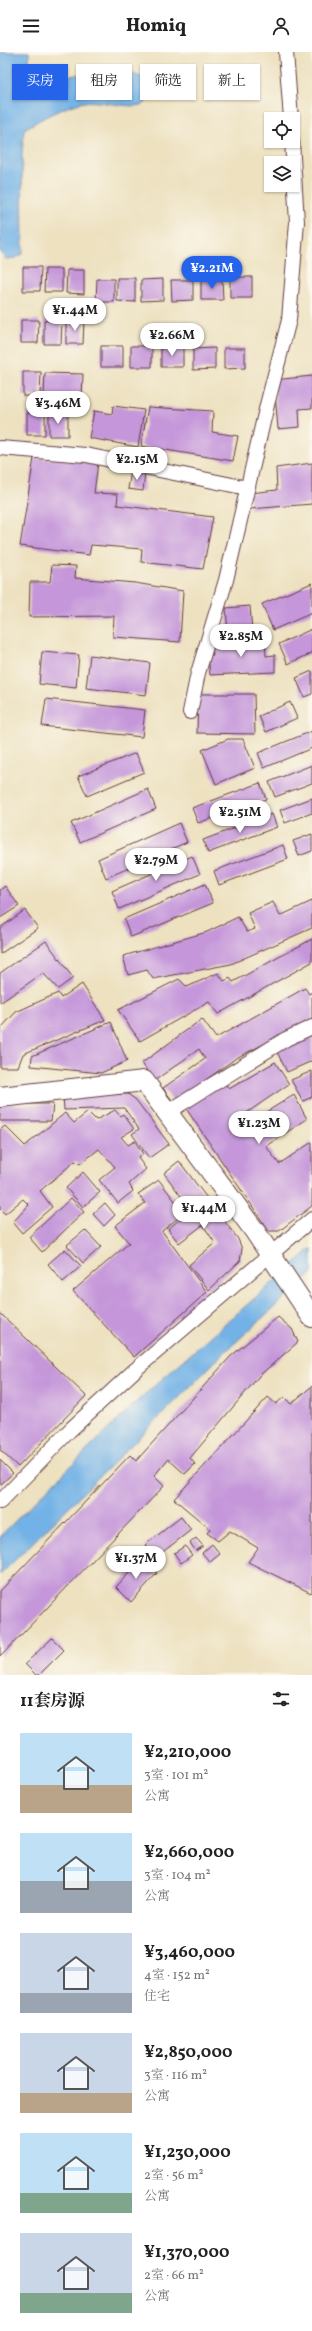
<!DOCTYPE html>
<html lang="zh">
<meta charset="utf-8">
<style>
body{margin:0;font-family:Vollkorn,"Noto Serif SC",serif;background:#f6f6f6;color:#222;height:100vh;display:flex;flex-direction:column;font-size:15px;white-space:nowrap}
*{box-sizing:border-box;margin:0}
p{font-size:13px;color:#767676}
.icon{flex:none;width:22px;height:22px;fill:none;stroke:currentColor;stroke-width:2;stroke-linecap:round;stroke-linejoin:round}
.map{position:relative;height:1623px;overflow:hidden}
.drawer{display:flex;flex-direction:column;background:#fff;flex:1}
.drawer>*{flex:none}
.banner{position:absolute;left:12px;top:12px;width:288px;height:36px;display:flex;gap:8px}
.controls{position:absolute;left:264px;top:60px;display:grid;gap:8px}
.controls a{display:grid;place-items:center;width:36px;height:36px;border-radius:0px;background:#fff;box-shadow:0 1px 3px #0004;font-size:20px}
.price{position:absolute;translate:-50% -34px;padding:0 9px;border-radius:14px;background:#fff;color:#222;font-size:13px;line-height:26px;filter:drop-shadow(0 1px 2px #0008)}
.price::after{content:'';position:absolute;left:50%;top:24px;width:12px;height:9px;margin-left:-6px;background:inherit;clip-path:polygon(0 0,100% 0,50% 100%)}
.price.on{background:#2563eb;color:#fff}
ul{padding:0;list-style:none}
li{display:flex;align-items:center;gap:12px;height:100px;padding:0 20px}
li span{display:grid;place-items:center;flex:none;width:112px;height:80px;border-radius:0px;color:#555}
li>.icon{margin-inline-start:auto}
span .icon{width:48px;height:48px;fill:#fffc;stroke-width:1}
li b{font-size:17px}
h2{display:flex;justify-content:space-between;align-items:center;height:48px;padding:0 20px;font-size:17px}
.chip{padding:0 14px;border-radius:0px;background:#fff;box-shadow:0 1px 3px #0004;font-size:14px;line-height:36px}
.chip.on{background:#2563eb;color:#fff}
header{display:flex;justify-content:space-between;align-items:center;height:52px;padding:0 20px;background:#fff;font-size:18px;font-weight:800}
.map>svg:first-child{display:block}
</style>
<header><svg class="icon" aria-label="menu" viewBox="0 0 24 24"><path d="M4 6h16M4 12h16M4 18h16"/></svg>Homiq<svg class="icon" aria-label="person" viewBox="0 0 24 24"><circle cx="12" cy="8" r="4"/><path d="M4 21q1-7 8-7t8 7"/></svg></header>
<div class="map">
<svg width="312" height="1623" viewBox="0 0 312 1623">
<rect width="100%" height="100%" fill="#fbf7ec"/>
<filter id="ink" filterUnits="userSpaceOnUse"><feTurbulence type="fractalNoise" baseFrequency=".025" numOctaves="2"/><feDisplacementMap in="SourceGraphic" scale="8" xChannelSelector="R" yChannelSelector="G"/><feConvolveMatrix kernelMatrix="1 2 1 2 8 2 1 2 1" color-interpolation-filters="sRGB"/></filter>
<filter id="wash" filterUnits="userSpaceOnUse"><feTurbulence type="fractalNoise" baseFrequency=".012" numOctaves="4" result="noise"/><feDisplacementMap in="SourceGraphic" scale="16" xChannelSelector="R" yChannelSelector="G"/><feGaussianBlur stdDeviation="0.9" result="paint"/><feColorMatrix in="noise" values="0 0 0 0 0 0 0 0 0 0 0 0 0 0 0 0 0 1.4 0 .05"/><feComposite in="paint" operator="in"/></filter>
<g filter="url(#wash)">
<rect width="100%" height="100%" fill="#ede1c0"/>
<path fill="#73b2e6" stroke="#5e6888" d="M0 0H29V24L33 30C70 27 112 8 147 28L151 44C149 46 147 50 145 51 136 59 98 47 84 50 62 55 43 66 24 77L22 102 23 201 16 206 6 207 0 201Z
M312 1196V1221L225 1300 0 1523V1484L137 1349Z"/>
<g id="blocks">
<path fill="#c597da" d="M23 215H41L40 239H23Z
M45 217H62V240H44Z
M67 218H84V242L66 241Z
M230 225H252V246H230Z
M117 226H135V250L117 249Z
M97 227H114V250H96Z
M163 227V248L141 249V228Z
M201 227H222L223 248H201Z
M171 228H193V248L172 249Z
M21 268H39L38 291H21Z
M44 268 62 269 61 292H44Z
M66 268 84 269 83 292H66Z
M101 294H123V315H101Z
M131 294H152V315H131Z
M183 294V315H161V295Z
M215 296V317L193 318V297Z
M224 296H245V316L224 317Z
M23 320H41L40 344H23Z
M45 321 83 322 82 344 44 343Z
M312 324V356L299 357 300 375 278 377 274 328Z
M113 354 144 358 138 395 89 386 94 359 112 362Z
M148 355 213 359 212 380 238 384 233 409 141 394Z
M27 361H45V383H27Z
M49 362H68V384H49Z
M34 406 74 407 98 411 94 441 118 442 117 453 213 465 203 517 141 510 142 497 91 493 89 503 20 494Z
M312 411V452L250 457V441L277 438 276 416Z
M131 419 145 421 143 439 128 437Z
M52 513 76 514 75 526 135 531 183 539 180 590 113 585 114 564 29 565 30 530H50Z
M312 531V561L273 578 262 552Z
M250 554 252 579 228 581 226 556Z
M312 577V601L288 612 279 592Z
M265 587 266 604 275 603V620L210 623 208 604 213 603 212 592Z
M42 600 79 603 76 636 39 632Z
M90 603 150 611 146 643 86 636Z
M312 619V642L304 645 296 626Z
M198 642H254L255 682 197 681Z
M46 647 145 658 142 685 42 674Z
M290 650 297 666 266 680 259 664Z
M312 679V696L264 716 258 701Z
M228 687H243L255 716 216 732 202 698Z
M136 701 144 720 87 744 78 724Z
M312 713V731L275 745 269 730Z
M260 731 266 747 198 771 192 756Z
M148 737 156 757 80 790 71 771Z
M312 746V761L285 771 280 758Z
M272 762 277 775 208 801 203 788Z
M179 771 187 790 106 826 98 807Z
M312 782V799L299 804 293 789Z
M283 793 288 807 219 833 214 819Z
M192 804 200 822 119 857 112 839Z
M205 832 213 851 131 885 124 867Z
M5 834 19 854 0 866V838Z
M312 849V876L231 912 153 927 147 918 128 923 123 904 207 880 238 865 247 880 255 877 248 861 273 850 280 864Z
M25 858 38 876 0 902V876Z
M312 887V910L218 962 209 950 140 989 118 958 179 927 187 935 218 921 224 929 230 926 233 930Z
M46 889 73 926 58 937 43 921 0 951V921Z
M82 932 105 968 23 1002 18 1015H0V977L16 960 58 941 61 946Z
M305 936 309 942 312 940V968L236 1006 174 1051 163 1036 205 1007 199 997 154 1029 142 1011 202 967 216 986Z
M111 970 127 1009 101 1021 31 1014 32 1004Z
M312 983V1009L287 1020 276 998Z
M275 1010 289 1032 242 1064 248 1071 294 1043 307 1067 266 1094 279 1112 312 1090V1154L279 1179H269L185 1055 224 1030 229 1037Z
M312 1019V1045L303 1049 291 1028Z
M128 1042 136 1048 169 1092 149 1106 132 1082 139 1077 124 1056 64 1058 63 1043Z
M0 1052H53L51 1069H0Z
M115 1058 120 1064 123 1062 134 1077 121 1085 128 1093 135 1089 143 1102 138 1106 146 1117 129 1132 133 1139 118 1151 99 1128 115 1115 99 1097 80 1112 75 1109 40 1139 52 1155 22 1181 13 1170 29 1153 23 1147 5 1162 0 1157V1078L5 1074 25 1094 65 1061 74 1071 88 1060 96 1068Z
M179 1109 238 1187 242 1197 240 1209 209 1238 189 1213 215 1191 203 1173 179 1191 168 1177 191 1158 164 1121Z
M83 1120 100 1140 83 1155 66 1136Z
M159 1128 184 1161 162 1179 207 1240 134 1305 73 1239 129 1191 115 1174 145 1151 138 1142Z
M71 1146 84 1160 42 1200 29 1185Z
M105 1151 115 1163 104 1174 93 1162Z
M85 1178 101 1195 83 1211 67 1193Z
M65 1197 81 1214 63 1230 48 1212Z
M0 1261 86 1344 18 1415 0 1398Z
M278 1265 292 1277 298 1290 260 1323 190 1406 195 1412 185 1422 168 1407 154 1424 164 1434 0 1605V1539L130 1403 136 1409 231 1304Z
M312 1334V1540L311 1541 248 1510 258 1496 230 1479 218 1489 207 1481 210 1477 174 1447 268 1345 276 1352 284 1345 291 1352Z
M0 1408 13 1421 0 1433Z
M181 1465 191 1478 155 1506 145 1493Z
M196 1486 203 1494 196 1499 190 1491Z
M212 1492 220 1502 210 1510 202 1501Z
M185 1494 192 1503 181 1511 174 1501Z
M142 1507 157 1521 131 1550 116 1535Z
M52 1586 64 1598 39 1623H36L25 1612Z"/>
</g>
</g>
<g filter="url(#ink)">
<use href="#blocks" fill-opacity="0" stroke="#623c41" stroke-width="1"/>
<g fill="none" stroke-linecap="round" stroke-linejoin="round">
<defs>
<path id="street" d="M286 0 291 67
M0 396 86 403 247 436
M190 660 198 621 226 528 267 353 289 268 297 170 292 89
M168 1060 286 987 312 975
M0 1450 70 1378 135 1318 312 1167"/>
<path id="secondary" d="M0 1045 144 1029 254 1178 312 1265"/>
</defs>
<use href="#street" stroke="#623c41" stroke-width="16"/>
<use href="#secondary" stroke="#623c41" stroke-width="22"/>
<use href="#street" stroke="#fff" stroke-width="14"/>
<use href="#secondary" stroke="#fff" stroke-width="20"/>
</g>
</g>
</svg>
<div class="controls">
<a><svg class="icon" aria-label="locate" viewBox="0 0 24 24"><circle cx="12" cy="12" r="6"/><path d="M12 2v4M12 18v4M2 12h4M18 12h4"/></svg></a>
<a><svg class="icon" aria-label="layers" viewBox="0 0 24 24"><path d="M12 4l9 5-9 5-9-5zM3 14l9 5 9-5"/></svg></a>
</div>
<b class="price on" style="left:212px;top:238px">¥2.21M</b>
<b class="price" style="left:75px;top:280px">¥1.44M</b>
<b class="price" style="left:172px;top:305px">¥2.66M</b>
<b class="price" style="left:58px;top:373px">¥3.46M</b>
<b class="price" style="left:137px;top:429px">¥2.15M</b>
<b class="price" style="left:241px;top:606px">¥2.85M</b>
<b class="price" style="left:240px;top:782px">¥2.51M</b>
<b class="price" style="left:156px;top:830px">¥2.79M</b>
<b class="price" style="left:259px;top:1093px">¥1.23M</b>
<b class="price" style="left:204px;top:1178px">¥1.44M</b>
<b class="price" style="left:136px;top:1528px">¥1.37M</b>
<div class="banner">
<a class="chip on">买房</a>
<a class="chip">租房</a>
<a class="chip">筛选</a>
<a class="chip">新上</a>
</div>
</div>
<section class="drawer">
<h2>11套房源<svg class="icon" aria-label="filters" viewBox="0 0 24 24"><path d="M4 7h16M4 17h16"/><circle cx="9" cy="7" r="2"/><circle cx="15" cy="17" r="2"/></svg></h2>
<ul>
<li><span style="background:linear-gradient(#bfe0f5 65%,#b9a48a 0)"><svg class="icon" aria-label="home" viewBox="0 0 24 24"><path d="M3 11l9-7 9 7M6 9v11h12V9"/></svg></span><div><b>¥2,210,000</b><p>3室 · 101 m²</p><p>公寓</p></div></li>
<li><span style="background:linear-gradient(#bfe0f5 60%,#9aa5b1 0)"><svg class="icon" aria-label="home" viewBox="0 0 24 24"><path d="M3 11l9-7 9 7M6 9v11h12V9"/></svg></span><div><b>¥2,660,000</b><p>3室 · 104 m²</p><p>公寓</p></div></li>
<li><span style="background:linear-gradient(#c9d6e8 75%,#9aa5b1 0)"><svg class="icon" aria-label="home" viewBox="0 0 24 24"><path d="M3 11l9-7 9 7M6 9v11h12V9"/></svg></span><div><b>¥3,460,000</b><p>4室 · 152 m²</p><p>住宅</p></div></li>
<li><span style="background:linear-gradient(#c9d6e8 75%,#b9a48a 0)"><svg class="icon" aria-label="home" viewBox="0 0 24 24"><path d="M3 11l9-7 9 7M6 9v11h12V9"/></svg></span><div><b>¥2,850,000</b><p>3室 · 116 m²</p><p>公寓</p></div></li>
<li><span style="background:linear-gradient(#bfe0f5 75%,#7fa58c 0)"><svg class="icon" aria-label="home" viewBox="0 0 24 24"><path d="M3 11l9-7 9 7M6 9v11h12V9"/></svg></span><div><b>¥1,230,000</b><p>2室 · 56 m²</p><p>公寓</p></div></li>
<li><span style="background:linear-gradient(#c9d6e8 75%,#7fa58c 0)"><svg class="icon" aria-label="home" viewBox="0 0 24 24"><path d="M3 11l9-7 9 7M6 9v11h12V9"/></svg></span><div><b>¥1,370,000</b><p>2室 · 66 m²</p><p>公寓</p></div></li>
</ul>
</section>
